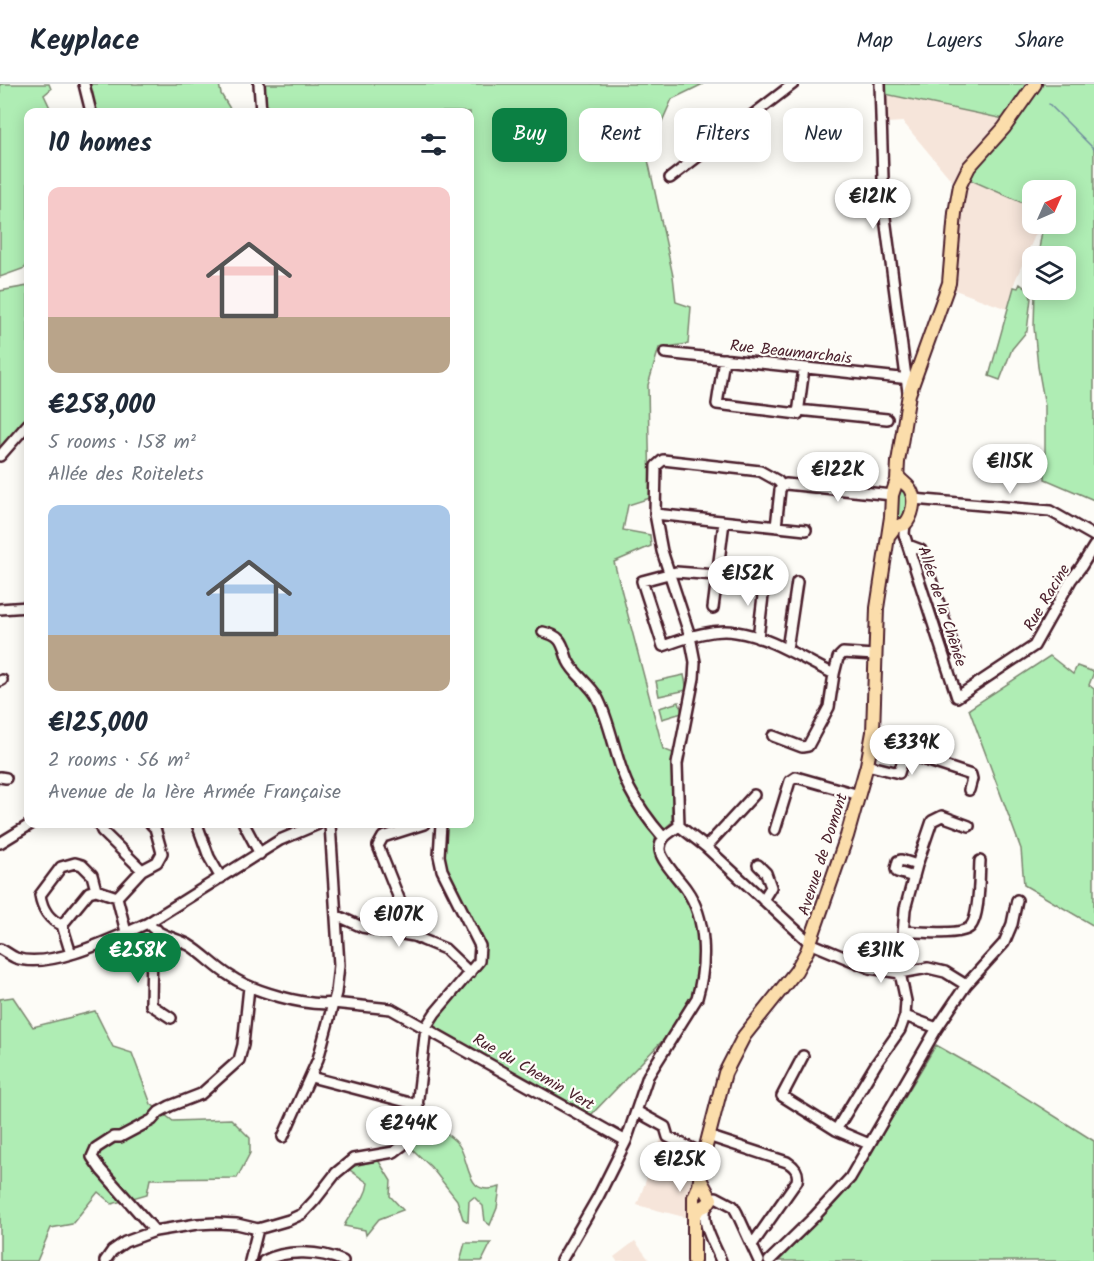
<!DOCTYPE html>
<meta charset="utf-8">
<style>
body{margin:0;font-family:Kalam,sans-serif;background:#f6f6f7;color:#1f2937;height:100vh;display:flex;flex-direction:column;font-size:22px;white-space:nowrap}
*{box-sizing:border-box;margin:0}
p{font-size:20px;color:#747a83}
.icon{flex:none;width:33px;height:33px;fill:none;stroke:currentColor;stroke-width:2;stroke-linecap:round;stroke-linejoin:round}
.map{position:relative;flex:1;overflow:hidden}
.side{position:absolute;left:24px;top:24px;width:450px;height:720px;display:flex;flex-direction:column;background:#fff;border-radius:12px;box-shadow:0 3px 15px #0003}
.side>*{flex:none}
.top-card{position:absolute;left:492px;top:24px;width:512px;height:54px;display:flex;gap:12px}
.needle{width:39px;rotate:45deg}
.tools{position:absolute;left:1022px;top:96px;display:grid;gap:12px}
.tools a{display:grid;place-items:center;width:54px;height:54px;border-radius:12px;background:#fff;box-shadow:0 3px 15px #0003;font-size:30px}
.price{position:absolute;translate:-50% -51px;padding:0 14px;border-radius:21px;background:#fff;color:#222;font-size:20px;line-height:39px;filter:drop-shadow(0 2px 3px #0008)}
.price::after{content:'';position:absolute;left:50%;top:36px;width:18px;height:14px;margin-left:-9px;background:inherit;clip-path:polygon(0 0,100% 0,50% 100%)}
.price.current{background:#0b8043;color:#fff}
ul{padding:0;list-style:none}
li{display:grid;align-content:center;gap:12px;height:318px;padding:0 24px}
li span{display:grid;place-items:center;height:186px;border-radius:12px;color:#555}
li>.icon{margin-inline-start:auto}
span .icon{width:108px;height:108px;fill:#fffc;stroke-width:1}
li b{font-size:26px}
h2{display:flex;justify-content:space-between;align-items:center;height:72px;padding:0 24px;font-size:26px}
.chip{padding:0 21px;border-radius:12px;background:#fff;box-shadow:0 3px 15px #0003;font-size:21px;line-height:54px}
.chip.current{background:#0b8043;color:#fff}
header{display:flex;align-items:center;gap:36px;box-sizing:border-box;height:84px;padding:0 30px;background:#fff;border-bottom:2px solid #e0e1e3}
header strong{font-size:28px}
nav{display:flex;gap:33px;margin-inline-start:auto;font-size:21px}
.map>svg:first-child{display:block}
</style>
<header>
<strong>Keyplace</strong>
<nav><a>Map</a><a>Layers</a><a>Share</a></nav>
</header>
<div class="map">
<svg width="1094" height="1177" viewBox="0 0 1094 1177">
<rect width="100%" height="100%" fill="#fdfcf7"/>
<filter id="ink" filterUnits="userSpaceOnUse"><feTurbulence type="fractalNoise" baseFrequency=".0167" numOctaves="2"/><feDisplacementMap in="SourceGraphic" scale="12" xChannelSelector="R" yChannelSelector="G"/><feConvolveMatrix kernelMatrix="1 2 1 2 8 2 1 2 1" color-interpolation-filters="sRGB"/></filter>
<g filter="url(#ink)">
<path fill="#f6e5da" d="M885 10 1004 35 964 79 954 94 953 98 903 38 886 39Z
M966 94 1032 123V140H1040L1015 197 1007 225 955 206 957 197V157Z
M661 1055 697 1075 689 1118 688 1134 637 1121Z
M635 1157 650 1177H617L614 1173Z"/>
<path fill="#afedb4" stroke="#7c8670" stroke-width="1.5" d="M0 0H49L51 5 44 11 52 28H28V177L25 184 0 193Z
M84 0H219L221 10 232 28H91Z
M263 0H703L672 15 647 71 673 192 676 218 691 223 688 260 659 264 648 301 650 414 628 421 623 446 650 451 651 462 614 478 663 665 673 669 672 738 655 753 657 767 685 811 700 846 698 901 664 955 590 1032 431 942C446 919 482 894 485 866L444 783 442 771 444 740H470V28H261Z
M886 0H1094V416L1045 395V322L1038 283 1034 243 1035 206H1065V172H1038L1043 140H1065V106H1032V123L966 94 1004 35 885 10Z
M1020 200 1028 206 1031 214 1027 247 1012 265 1000 296 989 292 1014 203 1018 204Z
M28 202V331L12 354 0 364V207Z
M900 404 908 408 905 435 898 437 895 436 896 409Z
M1050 572 1073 590 1077 582 1094 588 1089 601 1094 605V842L1024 801 1021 765 969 625Z
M684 591 687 606 659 612 656 597Z
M679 618 682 629 662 635 659 624Z
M13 913 33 943 95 927 113 963 132 969 151 1020 173 1037 231 1035 250 1054V1069L237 1094 150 1095 147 1110 112 1120 98 1108 72 1140 51 1144 37 1177H0V915Z
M936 961 996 995 1094 1057V1177H779L854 1097Z
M421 1035C432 1041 454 1052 460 1063 471 1083 466 1113 500 1103L497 1124 490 1141 485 1137 483 1122 474 1113 469 1117 468 1138 463 1135 457 1116 431 1083 410 1063Z
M378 1076 391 1097 390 1112 403 1126 379 1135 366 1151 365 1146 344 1142C352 1124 366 1117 368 1099L347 1084Z
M465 1159H491L482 1177H460Z"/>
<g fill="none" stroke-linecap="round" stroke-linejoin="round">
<path stroke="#6f8c9c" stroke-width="1.5" d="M1049 20 1094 65"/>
<defs>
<path id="minor" d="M84 0 91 28
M259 0 261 28
M880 0 884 126 908 308
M670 94 793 0
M665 269 910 295
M724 275 717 320 798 330 804 284
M798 326 887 335
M0 372 28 340
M782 402 786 400 892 411
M913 415 1050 427 1094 452
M655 430 806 446
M905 440 904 450 957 613 1034 562 1071 496 1081 483 1094 462
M776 443 780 406 782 402
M908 461 921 466 955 567
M716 491 676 488 642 497 663 562C686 554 711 544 736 548 771 553 802 575 834 590L838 574 843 569 875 571
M713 524 724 438
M0 525 28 523
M543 548C563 552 562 561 568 577 574 590 590 600 597 613 611 638 615 676 629 704 638 722 650 738 663 753
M758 554 765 495
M787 565 797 498
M0 597 2 596
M773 652 802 663 808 662 829 623 834 590
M867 681 899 689 905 669 971 691 972 695 969 706
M0 693 6 694
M99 740 102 747 142 786
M197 740 209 773 221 794
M244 740 260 770
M679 742 677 680 694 594 695 578 690 552 662 467 655 430 656 382 663 376 760 387 778 397 782 402
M679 742 706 763 810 859 870 884 900 889 928 884 945 888 966 901
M775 746 790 697 796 693 859 711
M0 759 31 740
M706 763 754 711
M758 781 766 789 771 803 763 816
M914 793 897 788 896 785 898 777 901 776 917 781
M336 831 362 843 414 852 423 856 445 865 470 889
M148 839C156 851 176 854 189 861 204 870 215 883 230 892 252 907 306 923 333 919L391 925 626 1057
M62 841 89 808 96 806 117 813
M157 846 152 861 151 921 171 934
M904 847C918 848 960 852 970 843 980 833 979 792 980 777
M126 848 117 813 142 786 157 778 162 769 155 744 151 740
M414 852 378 762 383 753 424 740
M0 865C5 867 11 872 16 874 50 886 116 853 148 839L280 756 318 740
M71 870 62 841C49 836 42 824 40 811L61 783 75 779 82 781 92 791 96 806
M905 932 937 944
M803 972 782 1012 836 1046 869 1060
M311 993 418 1021
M636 1027 665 1043 668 1053 704 1070
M836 1046 876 980 900 946 905 932 906 917 900 889 905 825 917 781 932 737 942 732 969 742
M708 1052 787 1078C795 1083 799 1088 797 1097L752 1161
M283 1053 318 975 336 909 339 881 330 740
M716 1113 733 1122 737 1129 759 1177
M707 1121C699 1138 715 1161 721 1177
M155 1147 101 1086 92 1073 96 1064 113 1053H120L152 1036 159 1028 170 1022 201 1010 239 976 243 961 249 903
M105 1177 112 1167 125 1158 155 1147 197 1140 216 1139 237 1140 258 1145 289 1136 302 1130 315 1116 336 1089 353 1075 394 1068 402 1062 411 1048 416 1032 426 943 435 929 479 877 480 862 442 786 439 772 441 740
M250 1177 258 1145
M264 1177C286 1165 321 1167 343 1177
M561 1177 598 1113 626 1057 648 992 697 914C707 880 707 834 686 805 679 795 661 777 660 766 659 753 670 749 679 742
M769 1177 814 1133 850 1094 937 944 966 901 1004 859 1012 840 1017 816"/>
<path id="major" d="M888 452 895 443 905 440C912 433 916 416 911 407 909 401 901 398 898 392
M695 1131 698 1125 707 1121 711 1115 700 1095
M694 1177V1113L699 1102 704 1070 725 989 744 952 796 887 807 867 847 752 867 681 873 648 877 524 891 433 892 411 897 396 898 378 909 310 949 199 955 129 960 101 969 83 1004 44 1035 0"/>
</defs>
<use href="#minor" stroke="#4a1f2b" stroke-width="14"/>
<use href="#major" stroke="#4a1f2b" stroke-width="16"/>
<use href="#minor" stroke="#fdfcf7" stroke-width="9"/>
<use href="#major" stroke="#fbddab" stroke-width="12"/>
</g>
</g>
<g text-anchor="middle" stroke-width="4.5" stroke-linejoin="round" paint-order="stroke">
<g font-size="16" fill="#4a1f2b" stroke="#fdfcf7">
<text transform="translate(791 267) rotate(6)" y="6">Rue Beaumarchais</text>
<text transform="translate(1046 513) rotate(-59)" y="6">Rue Racine</text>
<text transform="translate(943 522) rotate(72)" y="6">Allée de la Chênée</text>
<text transform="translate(822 770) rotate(-72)" y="6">Avenue de Domont</text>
<text transform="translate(534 987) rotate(30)" y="6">Rue du Chemin Vert</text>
</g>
</g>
</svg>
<div class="tools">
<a><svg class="needle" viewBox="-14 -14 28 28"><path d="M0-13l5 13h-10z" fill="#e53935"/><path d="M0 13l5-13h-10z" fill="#747a83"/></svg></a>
<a><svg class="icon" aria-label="layers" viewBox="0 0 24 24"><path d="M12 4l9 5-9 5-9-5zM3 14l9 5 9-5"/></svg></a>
</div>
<b class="price" style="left:873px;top:146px">€121K</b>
<b class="price" style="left:1010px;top:411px">€115K</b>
<b class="price" style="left:838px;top:419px">€122K</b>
<b class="price" style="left:748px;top:523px">€152K</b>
<b class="price" style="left:912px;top:692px">€339K</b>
<b class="price" style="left:399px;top:864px">€107K</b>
<b class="price current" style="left:138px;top:900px">€258K</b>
<b class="price" style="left:881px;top:900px">€311K</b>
<b class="price" style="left:409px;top:1073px">€244K</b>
<b class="price" style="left:680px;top:1109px">€125K</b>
<div class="top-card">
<a class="chip current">Buy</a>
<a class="chip">Rent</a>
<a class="chip">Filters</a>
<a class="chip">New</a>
</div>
<section class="side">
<h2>10 homes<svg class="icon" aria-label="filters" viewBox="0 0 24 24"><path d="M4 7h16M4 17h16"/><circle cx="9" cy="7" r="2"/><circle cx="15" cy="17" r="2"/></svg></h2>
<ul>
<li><span style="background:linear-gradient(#f6c9c9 70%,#b9a48a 0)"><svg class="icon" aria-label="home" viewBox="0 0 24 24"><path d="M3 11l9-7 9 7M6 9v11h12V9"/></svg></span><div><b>€258,000</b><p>5 rooms · 158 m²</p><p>Allée des Roitelets</p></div></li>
<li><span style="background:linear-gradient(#a9c7e8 70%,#b9a48a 0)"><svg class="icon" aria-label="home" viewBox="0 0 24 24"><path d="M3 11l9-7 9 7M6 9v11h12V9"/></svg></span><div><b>€125,000</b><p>2 rooms · 56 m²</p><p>Avenue de la 1ère Armée Française</p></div></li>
</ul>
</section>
</div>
